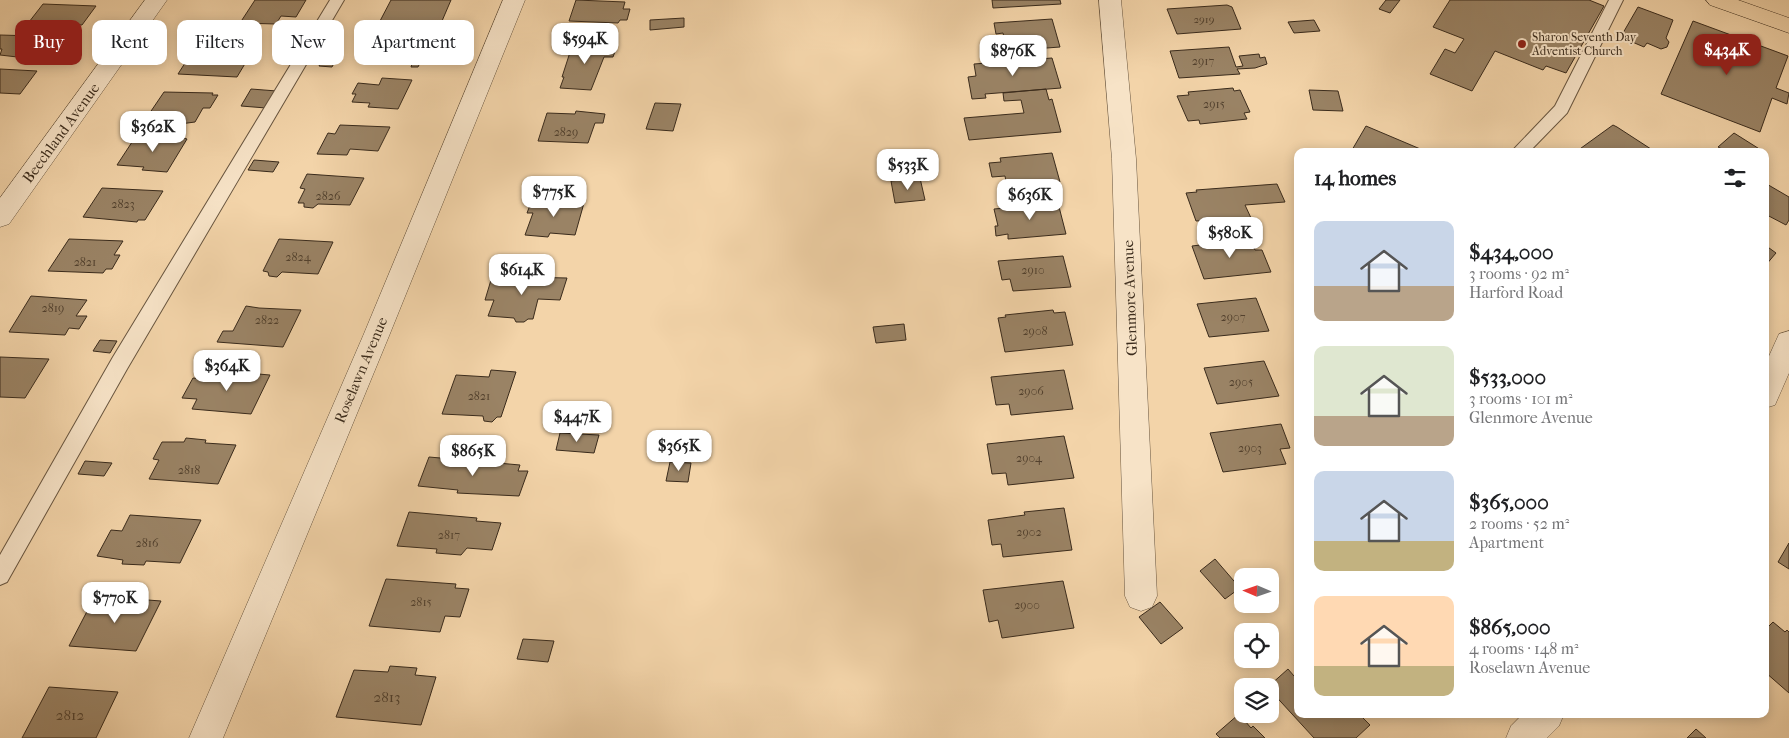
<!DOCTYPE html>
<meta charset="utf-8">
<style>
body{margin:0;font-family:"IM FELL French Canon",serif;background:#f2f2f2;color:#202124;height:100vh;display:flex;flex-direction:column;font-size:19px;white-space:nowrap}
*{box-sizing:border-box;margin:0}
p{font-size:16px;color:#757577}
.icon{flex:none;width:28px;height:28px;fill:none;stroke:currentColor;stroke-width:2;stroke-linecap:round;stroke-linejoin:round}
.map{position:relative;flex:1;overflow:hidden}
.panel{position:absolute;left:1294px;top:148px;width:475px;height:570px;display:flex;flex-direction:column;background:#fff;border-radius:10px;box-shadow:0 2px 12px #0003}
.panel>*{flex:none}
.banner{position:absolute;left:15px;top:20px;width:475px;height:45px;display:flex;gap:10px}
.needle{width:32px;rotate:272deg}
.buttons{position:absolute;left:1234px;top:568px;display:grid;gap:10px}
.buttons a{display:grid;place-items:center;width:45px;height:45px;border-radius:10px;background:#fff;box-shadow:0 2px 12px #0003;font-size:25px}
.price{position:absolute;translate:-50% -42px;padding:0 11px;border-radius:10px;background:#fff;color:#222;font-size:16px;line-height:32px;filter:drop-shadow(0 1px 2px #0008)}
.price::after{content:'';position:absolute;left:50%;top:30px;width:15px;height:11px;margin-left:-8px;background:inherit;clip-path:polygon(0 0,100% 0,50% 100%)}
.price.selected{background:#8f2418;color:#fff}
ul{padding:0;list-style:none}
li{display:flex;align-items:center;gap:15px;height:125px;padding:0 20px}
li span{display:grid;place-items:center;flex:none;width:140px;height:100px;border-radius:10px;color:#555}
li>.icon{margin-inline-start:auto}
span .icon{width:60px;height:60px;fill:#fffc;stroke-width:1}
li b{font-size:21px}
h2{display:flex;justify-content:space-between;align-items:center;height:60px;padding:0 20px;font-size:21px}
.tag{padding:0 18px;border-radius:10px;background:#fff;box-shadow:0 2px 12px #0003;font-size:18px;line-height:45px}
.tag.selected{background:#8f2418;color:#fff}
.map>svg:first-child{display:block}
</style>
<div class="map">
<svg width="1789" height="738" viewBox="0 0 1789 738">
<rect width="100%" height="100%" fill="#f3d4a9"/>
<filter id="stains"><feTurbulence type="fractalNoise" baseFrequency=".004" numOctaves="4"/><feColorMatrix values="0 0 0 0 .2 0 0 0 0 .09 0 0 0 0 .02 0 0 0 .5 -.17"/></filter>
<radialGradient id="worn" r=".72"><stop offset=".6" stop-color="#630" stop-opacity="0"/><stop offset="1" stop-color="#630" stop-opacity=".3"/></radialGradient>
<path fill="#9a8365" stroke="#3a2b1c" d="M255 0H306L296 17 281 16 276 24 240 23Z
M391 0H451L442 21H380Z
M576 0 625 2 623 9H630L627 20H620L618 23 569 21Z
M992 0H1060L1061 4 993 8Z
M1386 0H1400L1390 13 1379 9Z
M1450 0H1589L1604 6 1566 73 1546 66 1543 70 1495 51 1472 91 1430 74 1445 49 1455 53 1464 39 1433 27Z
M43 4 96 6 82 25 29 22Z
M1227 5 1232 7 1241 29 1177 34 1167 9Z
M1638 7 1673 20 1666 38 1669 42 1667 47 1661 49 1647 43 1644 47 1623 38 1625 34 1623 33Z
M684 18V27L650 30V20Z
M1052 19 1060 47 1007 51 1003 33 996 34 994 23Z
M1314 20 1320 31 1294 33 1288 22Z
M1693 21 1788 56 1776 88 1789 93 1787 104 1772 98 1760 132 1661 94Z
M0 35 68 37 55 56H28L26 58 0 55 2 49H0Z
M370 37 422 39 431 40 418 67H411L412 64 359 61Z
M573 43 617 46 613 57H604L591 90 560 88 564 77H562Z
M1229 47 1236 67 1243 66 1239 56 1259 54 1260 58 1265 57 1267 64 1255 68 1237 69 1240 74 1179 78 1170 51Z
M194 49 241 50 248 51 241 62H246L237 77 178 74Z
M325 54H339L332 67 319 66Z
M1052 58 1061 88 985 94 986 98 972 99 968 77 976 76 974 64Z
M0 69 37 71 20 94 0 93Z
M382 78 412 80 398 109 368 107 370 103 352 102 356 94H352L358 83 379 85Z
M1233 88 1234 91 1240 90 1250 112 1244 113 1247 119 1200 124 1199 120 1188 121 1177 96 1189 95 1188 92Z
M251 89 277 91 266 108 241 106Z
M1046 89 1049 100 1052 99 1061 132 969 140 964 118 1024 113 1021 100 1004 101 1003 93Z
M1309 90 1338 91 1343 111 1313 110Z
M164 92 213 93 212 95H218L210 108H203L195 122 180 124 177 121 147 117Z
M655 103 681 104 673 131 646 129Z
M576 111 605 114 603 123H595L588 143 538 141 547 113 575 114Z
M340 125 390 127 378 151 350 149 347 155 317 154 328 133 335 134Z
M1613 125 1617 127 1654 151H1577Z
M1366 126 1418 148 1425 151 1352 150Z
M1734 133 1761 150 1726 151 1718 147Z
M169 134 187 139 167 172 142 170 144 167 117 165 136 136 163 137Z
M1052 153 1060 182 1007 187 1005 176 992 177 989 163 1001 162 1000 158Z
M254 160 279 162 273 172 248 170Z
M307 174 364 178 350 205 318 204 313 208 304 207V203H298L305 189 300 188Z
M920 178 925 200 895 203 891 181Z
M1765 183 1789 197V220L1786 225 1765 214Z
M1277 184 1285 202 1245 205 1251 218 1196 221 1186 193 1197 192 1196 190Z
M102 188 163 191 145 220H138L137 222 83 217Z
M532 200 584 203 575 235 550 233 548 237 525 235 533 213H527Z
M1058 203 1066 234 1008 239V234L996 236 995 226H998L994 209Z
M69 239 123 241 114 255H120L112 269H106L103 273 48 271Z
M279 239 333 242 318 274 282 272 277 277 269 276 268 272 263 271Z
M1250 239 1255 250H1262L1271 272 1204 279 1192 246Z
M1765 245 1776 253 1765 266Z
M1063 256 1071 287 1013 291 1010 279 1002 280 998 261Z
M522 277 567 278 560 300 538 299 533 319H528L524 322H516L514 318 488 316 494 300H485L491 280 520 281Z
M31 296 87 300 76 316H87L79 329 69 328 65 335 9 332Z
M1256 298 1269 331 1209 337 1197 304Z
M246 306 259 308 301 310 283 347 217 342 223 331H233Z
M1053 310 1054 313 1065 312 1073 345 1005 352 998 318 1006 317 1005 315Z
M904 324 906 340 876 343 873 327Z
M100 340 117 341 110 353 93 351Z
M0 357 49 359 25 398 0 397Z
M1264 361 1279 396 1217 404 1204 368Z
M491 370 516 372 501 417H497L492 422 484 421 483 416 442 414 456 375 489 377Z
M1064 370 1073 409 1011 415 1009 404 996 405 991 377Z
M223 371 270 375 251 414 192 409 197 399 182 398 193 378 210 380 214 374H221Z
M1281 424 1290 448 1280 449 1286 464 1223 472 1210 433Z
M560 433 599 435 594 453 556 450Z
M1064 436 1074 478 1008 485 1006 473 992 474 987 444Z
M186 438 206 440 205 443 236 445 218 484 149 479 159 460 153 459 162 442H184Z
M429 457 520 465 518 471H528L519 496 457 493 458 490 418 486Z
M85 461 112 463 104 476 78 474Z
M670 462 691 463 688 482 666 481Z
M1064 508 1072 550 1003 557 1001 544 992 545 988 520 1025 515 1024 512Z
M409 512 477 518 476 521 501 523 492 550 467 548 461 555 436 553 437 549 397 546Z
M130 515 201 520 180 563 146 561 144 565 122 564 123 560 97 556 111 530 122 531Z
M1789 543V569L1778 562Z
M1215 559 1240 588 1225 599 1200 571Z
M386 579 456 584 455 588 469 589 460 617 445 616 440 632 369 626Z
M1063 581 1074 628 1002 638 998 620 989 622 983 590Z
M95 596 161 601 136 651 69 646Z
M1160 602 1183 628 1161 644 1139 617Z
M1773 622 1785 632 1787 630 1789 632V693L1765 672V630Z
M523 639 554 641 548 662 517 659Z
M390 666 417 668 415 675 436 677 421 725 336 717 354 670 388 672Z
M1288 669 1294 676 1298 672V714H1359L1370 725 1356 738H1314L1270 690 1269 686Z
M49 687 118 692 96 738H22Z
M1239 714 1251 728 1253 726 1265 738H1220L1216 734Z
M1696 729 1706 738H1687Z"/>
<g fill="none" stroke-linecap="round" stroke-linejoin="round">
<defs>
<path id="service" d="M330 0H344L127 369 7 582 0 585V555L113 357Z
M1609 0H1623L1567 113 1530 151H1512L1555 106Z"/>
<path id="minor" d="M145 0H167L9 224 0 227V198Z
M503 0H525L389 336 223 738H189L363 336Z
M1099 0H1121L1136 159 1157 596 1152 607 1141 611 1130 607 1125 596 1112 159Z
M1789 331V373L1775 405 1765 408V365L1779 334Z
M1523 714H1564L1559 726 1547 738H1506L1511 726Z"/>
<path id="primary" d="M1706 0H1738L1789 18V33L1710 5Z"/>
</defs>
<use href="#service" stroke="#68553f" stroke-width="2"/>
<use href="#minor" stroke="#68553f" stroke-width="1"/>
<use href="#primary" stroke="#3a2b1c" stroke-width="1"/>
<use href="#service" fill="#f7e3c7" fill-rule="evenodd"/>
<use href="#minor" fill="#f7e3c7" fill-rule="evenodd"/>
<use href="#primary" fill="#f3d4a9" fill-rule="evenodd"/>
</g>
<circle fill="#8f2418" stroke="#f7e3c7" stroke-width="2" cx="1522" cy="44" r="5"/>
<g text-anchor="middle" stroke-width="4" stroke-linejoin="round" paint-order="stroke">
<g font-size="11" fill="#52412e">
<text x="1204" y="23">2919</text>
</g>
<g font-size="12" fill="#3a2b1c" stroke="#f7e3c7" text-anchor="start">
<text x="1532" y="41">Sharon Seventh Day<tspan x="1532" dy="14">Adventist Church</tspan></text>
</g>
<g font-size="12" fill="#52412e">
<text x="1203" y="65">2917</text>
<text x="1214" y="108">2915</text>
<text x="566" y="136">2829</text>
<text x="328" y="200">2826</text>
<text x="123" y="208">2823</text>
<text x="298" y="261">2824</text>
<text x="85" y="266">2821</text>
<text x="1033" y="274">2910</text>
<text x="53" y="312">2819</text>
<text x="1233" y="321">2907</text>
<text x="267" y="324">2822</text>
<text x="1035" y="335">2908</text>
<text x="1241" y="386">2905</text>
<text x="1031" y="395">2906</text>
<text x="479" y="400">2821</text>
<text x="1250" y="452">2903</text>
<text x="1029" y="462">2904</text>
<text x="189" y="474">2818</text>
<text x="1029" y="536">2902</text>
<text x="449" y="539">2817</text>
<text x="147" y="547">2816</text>
<text x="421" y="606">2815</text>
<text x="1027" y="609">2900</text>
</g>
<g font-size="15" fill="#3a2b1c" stroke="#f7e3c7">
<text transform="translate(61 133) rotate(-54)" y="5">Beechland Avenue</text>
<text transform="translate(1130 298) rotate(-92)" y="5">Glenmore Avenue</text>
<text transform="translate(361 370) rotate(-67)" y="5">Roselawn Avenue</text>
</g>
<g font-size="15" fill="#52412e">
<text x="387" y="702">2813</text>
<text x="70" y="720">2812</text>
</g>
</g>
<rect width="100%" height="100%" filter="url(#stains)"/>
<rect width="100%" height="100%" fill="url(#worn)"/>
</svg>
<div class="buttons">
<a><svg class="needle" viewBox="-14 -14 28 28"><path d="M0-13l5 13h-10z" fill="#e53935"/><path d="M0 13l5-13h-10z" fill="#757577"/></svg></a>
<a><svg class="icon" aria-label="locate" viewBox="0 0 24 24"><circle cx="12" cy="12" r="6"/><path d="M12 2v4M12 18v4M2 12h4M18 12h4"/></svg></a>
<a><svg class="icon" aria-label="layers" viewBox="0 0 24 24"><path d="M12 4l9 5-9 5-9-5zM3 14l9 5 9-5"/></svg></a>
</div>
<b class="price" style="left:585px;top:65px">$594K</b>
<b class="price selected" style="left:1727px;top:76px">$434K</b>
<b class="price" style="left:1013px;top:77px">$876K</b>
<b class="price" style="left:153px;top:153px">$362K</b>
<b class="price" style="left:908px;top:191px">$533K</b>
<b class="price" style="left:554px;top:218px">$775K</b>
<b class="price" style="left:1030px;top:221px">$636K</b>
<b class="price" style="left:1230px;top:259px">$580K</b>
<b class="price" style="left:522px;top:296px">$614K</b>
<b class="price" style="left:227px;top:392px">$364K</b>
<b class="price" style="left:577px;top:443px">$447K</b>
<b class="price" style="left:679px;top:472px">$365K</b>
<b class="price" style="left:473px;top:477px">$865K</b>
<b class="price" style="left:115px;top:624px">$770K</b>
<div class="banner">
<a class="tag selected">Buy</a>
<a class="tag">Rent</a>
<a class="tag">Filters</a>
<a class="tag">New</a>
<a class="tag">Apartment</a>
</div>
<section class="panel">
<h2>14 homes<svg class="icon" aria-label="filters" viewBox="0 0 24 24"><path d="M4 7h16M4 17h16"/><circle cx="9" cy="7" r="2"/><circle cx="15" cy="17" r="2"/></svg></h2>
<ul>
<li><span style="background:linear-gradient(#c9d6e8 65%,#b9a48a 0)"><svg class="icon" aria-label="home" viewBox="0 0 24 24"><path d="M3 11l9-7 9 7M6 9v11h12V9"/></svg></span><div><b>$434,000</b><p>3 rooms · 92 m²</p><p>Harford Road</p></div></li>
<li><span style="background:linear-gradient(#dfe7d0 70%,#b9a48a 0)"><svg class="icon" aria-label="home" viewBox="0 0 24 24"><path d="M3 11l9-7 9 7M6 9v11h12V9"/></svg></span><div><b>$533,000</b><p>3 rooms · 101 m²</p><p>Glenmore Avenue</p></div></li>
<li><span style="background:linear-gradient(#c9d6e8 70%,#c2b280 0)"><svg class="icon" aria-label="home" viewBox="0 0 24 24"><path d="M3 11l9-7 9 7M6 9v11h12V9"/></svg></span><div><b>$365,000</b><p>2 rooms · 52 m²</p><p>Apartment</p></div></li>
<li><span style="background:linear-gradient(#ffd9b3 70%,#c2b280 0)"><svg class="icon" aria-label="home" viewBox="0 0 24 24"><path d="M3 11l9-7 9 7M6 9v11h12V9"/></svg></span><div><b>$865,000</b><p>4 rooms · 148 m²</p><p>Roselawn Avenue</p></div></li>
</ul>
</section>
</div>
